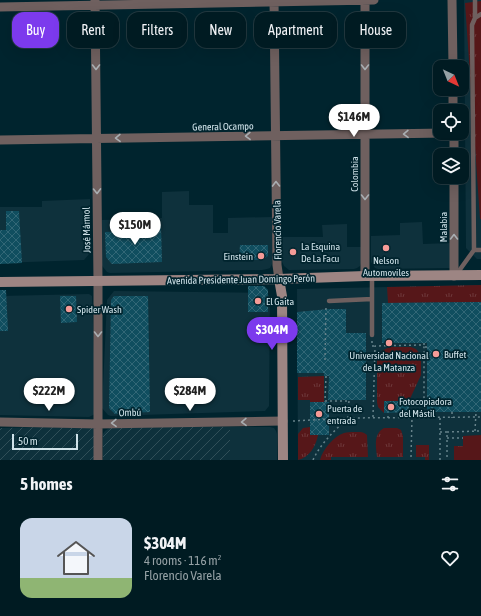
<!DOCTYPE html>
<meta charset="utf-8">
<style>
body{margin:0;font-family:"Asap Condensed",sans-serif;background:#0e282f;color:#f1f3f6;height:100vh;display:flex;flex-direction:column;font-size:15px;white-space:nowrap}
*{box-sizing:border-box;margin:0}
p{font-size:13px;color:#95a1a5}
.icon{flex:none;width:22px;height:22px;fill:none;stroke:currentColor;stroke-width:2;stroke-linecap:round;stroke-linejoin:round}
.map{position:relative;height:460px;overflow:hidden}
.sheet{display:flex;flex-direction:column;background:#001b22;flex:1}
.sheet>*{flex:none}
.hud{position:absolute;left:12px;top:12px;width:457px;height:36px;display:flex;gap:8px}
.needle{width:26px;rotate:137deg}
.tools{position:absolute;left:433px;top:60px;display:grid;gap:8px}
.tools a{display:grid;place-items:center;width:36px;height:36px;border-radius:8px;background:#001b22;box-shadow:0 4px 16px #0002,0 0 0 1px #223940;font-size:20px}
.scale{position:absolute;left:12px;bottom:10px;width:66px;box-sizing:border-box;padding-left:4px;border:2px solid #cfe2e9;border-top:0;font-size:11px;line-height:14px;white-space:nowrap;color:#cfe2e9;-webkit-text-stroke:3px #00242e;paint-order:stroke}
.price{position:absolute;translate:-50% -34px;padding:0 9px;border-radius:14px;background:#fff;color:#222;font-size:13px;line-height:26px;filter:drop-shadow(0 1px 2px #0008)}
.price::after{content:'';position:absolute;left:50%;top:24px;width:12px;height:9px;margin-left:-6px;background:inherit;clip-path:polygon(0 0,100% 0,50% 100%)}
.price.active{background:#7c3aed;color:#fff}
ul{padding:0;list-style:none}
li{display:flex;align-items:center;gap:12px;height:100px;padding:0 20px}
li+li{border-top:1px solid #223940}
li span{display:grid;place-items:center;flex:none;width:112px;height:80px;border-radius:12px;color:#555}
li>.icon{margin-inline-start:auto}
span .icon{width:48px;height:48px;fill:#fffc;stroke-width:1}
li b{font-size:17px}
h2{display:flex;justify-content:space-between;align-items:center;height:48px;padding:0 20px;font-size:17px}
.pill{padding:0 14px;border-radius:12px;background:#001b22;box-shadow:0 4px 16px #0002,0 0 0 1px #223940;font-size:14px;line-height:36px}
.pill.active{background:#7c3aed;color:#fff}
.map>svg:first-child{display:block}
</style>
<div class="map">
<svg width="481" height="460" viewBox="0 0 481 460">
<defs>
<pattern id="industrial-furrows" width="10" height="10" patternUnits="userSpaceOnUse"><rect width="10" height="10" fill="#0e313c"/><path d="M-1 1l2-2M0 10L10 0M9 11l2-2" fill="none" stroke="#304f58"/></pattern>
<pattern id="grass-tufts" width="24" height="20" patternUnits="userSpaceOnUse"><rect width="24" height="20" fill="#561719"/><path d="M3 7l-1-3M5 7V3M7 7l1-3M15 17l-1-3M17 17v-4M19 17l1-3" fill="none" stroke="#6d383a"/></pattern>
<pattern id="building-cross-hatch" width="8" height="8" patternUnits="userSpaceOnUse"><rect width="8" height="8" fill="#104e5f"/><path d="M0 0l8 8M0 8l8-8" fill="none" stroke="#326776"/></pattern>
</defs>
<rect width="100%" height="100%" fill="#00242e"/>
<path fill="#0e313c" d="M464 0H481V259H477L466 248Z
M189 191V205H213V233H228V218L272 217V264L270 268 267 269 262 270 110 273 107 272 103 267 101 264 102 220 162 218V192Z
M90 199V253L84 260 0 263V207H42V201Z
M422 222 423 244 452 243 450 268 378 269 375 268 371 262V236L400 235V223Z
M347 224V247H361V263L360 266 357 268 354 269 289 270 284 266 281 259V237H323L322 225Z
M481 285V460H298L297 289Z
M114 291 266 293 270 297 269 406 265 411 111 416 108 415 102 408 107 300Z
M89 294 92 296 96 410 95 414 89 417 0 415V296Z
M230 427H270L274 428 276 431 277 434V460H230Z"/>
<path fill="url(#industrial-furrows)" d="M90 426 95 429 96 460H0V428Z
M111 427H230V460H103V434L105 431Z"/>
<path fill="url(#grass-tufts)" d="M481 1V219H480L465 3Z
M481 285V302L388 303 387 287Z
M391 347H411L416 349 421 355V375L409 401 384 413 378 407 377 402V356C381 351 384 349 391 347Z
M324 376V402H310V400H298V377Z
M310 427V435H318C316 446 309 458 298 460V434L303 428Z
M384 428H397L401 430 403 436V457H377C376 447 373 434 384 428Z
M354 432C359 432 363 431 367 435L368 457H331V460H320C323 449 333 437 344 433 347 432 351 432 354 432Z
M416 445H429V460H425V457H416Z
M454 446H463V460H454Z"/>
<path fill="#561719" d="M481 435V460H463V436Z"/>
<path fill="url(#building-cross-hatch)" d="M6 211H19L22 263 0 264V230H6Z
M146 225H161L162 262 112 264 106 257 105 232 146 230Z
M240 245H268V256L262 260H239Z
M248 286H264L268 290V312H248Z
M0 290H6L8 331H0Z
M60 296H76L77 322 61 323Z
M114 296H148L150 412 115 414 109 408 111 300Z
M481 302V412H427V343H382V303Z
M329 309H346V333H366V400H328L329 376H324V373H297V312Z
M384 401H409V412L384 413Z
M310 402H329V435H310Z"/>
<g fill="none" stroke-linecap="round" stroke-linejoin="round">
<path stroke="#66828a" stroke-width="1.5" stroke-dasharray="2 3" stroke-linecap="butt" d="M372 341V346H375
M424 343V347H427
M366 358 374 357
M325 360 326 306
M326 376 325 401H349
M452 412V418
M373 417 375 346 421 345 424 347V418
M388 418V413
M440 418V460
M293 421 348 418 481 417
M475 431 476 412
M440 432H447V460
M447 432 481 431
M447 438H463
M411 457 412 418
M313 460C321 443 334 431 348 418L349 400"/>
<path stroke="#6f605f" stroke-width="4.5" d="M475 0V18
M474 250 472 25 475 18 481 14
M474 250H481
M456 275 474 250
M372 276V335
M329 301 372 299"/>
<path stroke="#6f605f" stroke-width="9" d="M95 0 98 281V460
M274 0 277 265 279 279
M365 0V276
M452 0 453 67
M0 7 374 0
M453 89V111
M454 133V155
M0 140 445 133
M454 177V276
M0 422 98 424 283 421"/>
<path stroke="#9d8583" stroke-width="10" d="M279 279 282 296 283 460
M0 282 279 279 365 276 481 275"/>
</g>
<defs><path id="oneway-chevron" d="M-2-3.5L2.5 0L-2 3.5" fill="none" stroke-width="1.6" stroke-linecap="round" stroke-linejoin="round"/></defs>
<g stroke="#a9aeb2">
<use href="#oneway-chevron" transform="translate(96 67) rotate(90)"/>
<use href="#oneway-chevron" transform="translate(365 67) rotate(90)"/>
<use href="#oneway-chevron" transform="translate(406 134) rotate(179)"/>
<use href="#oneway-chevron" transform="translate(248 136) rotate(179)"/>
<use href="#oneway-chevron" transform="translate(118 138) rotate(179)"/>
<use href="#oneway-chevron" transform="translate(276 184) rotate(-91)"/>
<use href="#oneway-chevron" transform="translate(97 191) rotate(89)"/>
<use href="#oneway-chevron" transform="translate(365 197) rotate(90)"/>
<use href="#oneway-chevron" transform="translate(454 237) rotate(-90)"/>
<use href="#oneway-chevron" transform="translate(98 334) rotate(90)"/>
<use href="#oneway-chevron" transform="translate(244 422) rotate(179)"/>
<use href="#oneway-chevron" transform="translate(114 423) rotate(179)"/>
</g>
<g fill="#f59b97" stroke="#00242e" stroke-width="1.5">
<circle cx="386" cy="248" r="4"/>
<circle cx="293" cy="252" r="4"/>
<circle cx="261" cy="256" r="4"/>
<circle cx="258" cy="301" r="4"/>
<circle cx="69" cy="309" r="4"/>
<circle cx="389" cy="343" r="4"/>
<circle cx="436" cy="354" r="4"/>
<circle cx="391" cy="407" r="4"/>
<circle cx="319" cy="414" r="4"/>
</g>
<g text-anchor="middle" stroke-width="3.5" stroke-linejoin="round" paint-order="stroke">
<g font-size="10" fill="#cfe2e9" stroke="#00242e">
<text transform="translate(223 126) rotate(-1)" y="4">General Ocampo</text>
<text transform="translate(354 174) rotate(-90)" y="4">Colombia</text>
<text transform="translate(443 227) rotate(-90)" y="4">Malabia</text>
<text transform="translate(86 230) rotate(-91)" y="4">José Mármol</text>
<text transform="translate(277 230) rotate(-91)" y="4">Florencio Varela</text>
<text transform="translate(241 279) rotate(-1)" y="4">Avenida Presidente Juan Domingo Perón</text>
<text transform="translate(130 412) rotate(-1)" y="4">Ombú</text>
</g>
<g font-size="10" fill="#cfe2e9" stroke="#00242e" text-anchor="start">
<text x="301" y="250">La Esquina<tspan x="301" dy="12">De La Facu</tspan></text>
<text x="253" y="260" text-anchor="end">Einstein</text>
<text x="386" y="264" text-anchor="middle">Nelson<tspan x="386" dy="12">Automoviles</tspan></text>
<text x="266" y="305">El Gaita</text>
<text x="77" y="313">Spider Wash</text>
<text x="444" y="358">Buffet</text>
<text x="389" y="359" text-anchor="middle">Universidad Nacional<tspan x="389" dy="12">de La Matanza</tspan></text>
<text x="399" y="405">Fotocopiadora<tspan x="399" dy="12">del Mástil</tspan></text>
<text x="327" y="412">Puerta de<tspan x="327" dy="12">entrada</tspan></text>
</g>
</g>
</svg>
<div class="tools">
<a><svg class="needle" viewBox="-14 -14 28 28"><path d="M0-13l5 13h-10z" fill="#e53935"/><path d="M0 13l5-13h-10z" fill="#95a1a5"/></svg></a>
<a><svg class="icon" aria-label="locate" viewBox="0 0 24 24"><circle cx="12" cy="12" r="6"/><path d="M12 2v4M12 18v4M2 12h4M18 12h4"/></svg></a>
<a><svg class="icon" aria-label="layers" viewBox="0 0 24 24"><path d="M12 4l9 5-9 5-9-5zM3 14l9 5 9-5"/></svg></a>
</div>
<div class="scale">50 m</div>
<b class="price" style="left:354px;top:138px">$146M</b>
<b class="price" style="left:135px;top:246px">$150M</b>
<b class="price active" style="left:272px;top:351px">$304M</b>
<b class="price" style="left:49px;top:412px">$222M</b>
<b class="price" style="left:190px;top:412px">$284M</b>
<div class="hud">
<a class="pill active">Buy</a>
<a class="pill">Rent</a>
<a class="pill">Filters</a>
<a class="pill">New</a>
<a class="pill">Apartment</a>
<a class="pill">House</a>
</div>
</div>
<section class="sheet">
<h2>5 homes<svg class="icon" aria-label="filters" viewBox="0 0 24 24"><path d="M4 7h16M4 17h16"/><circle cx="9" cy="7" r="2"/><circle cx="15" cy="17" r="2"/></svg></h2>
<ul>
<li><span style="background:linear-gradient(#c9d6e8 75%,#8fb573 0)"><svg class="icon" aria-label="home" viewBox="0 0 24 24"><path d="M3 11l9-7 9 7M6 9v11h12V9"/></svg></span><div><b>$304M</b><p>4 rooms · 116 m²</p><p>Florencio Varela</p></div><svg class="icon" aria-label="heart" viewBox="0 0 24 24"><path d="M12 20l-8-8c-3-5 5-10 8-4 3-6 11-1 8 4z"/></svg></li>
</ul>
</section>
